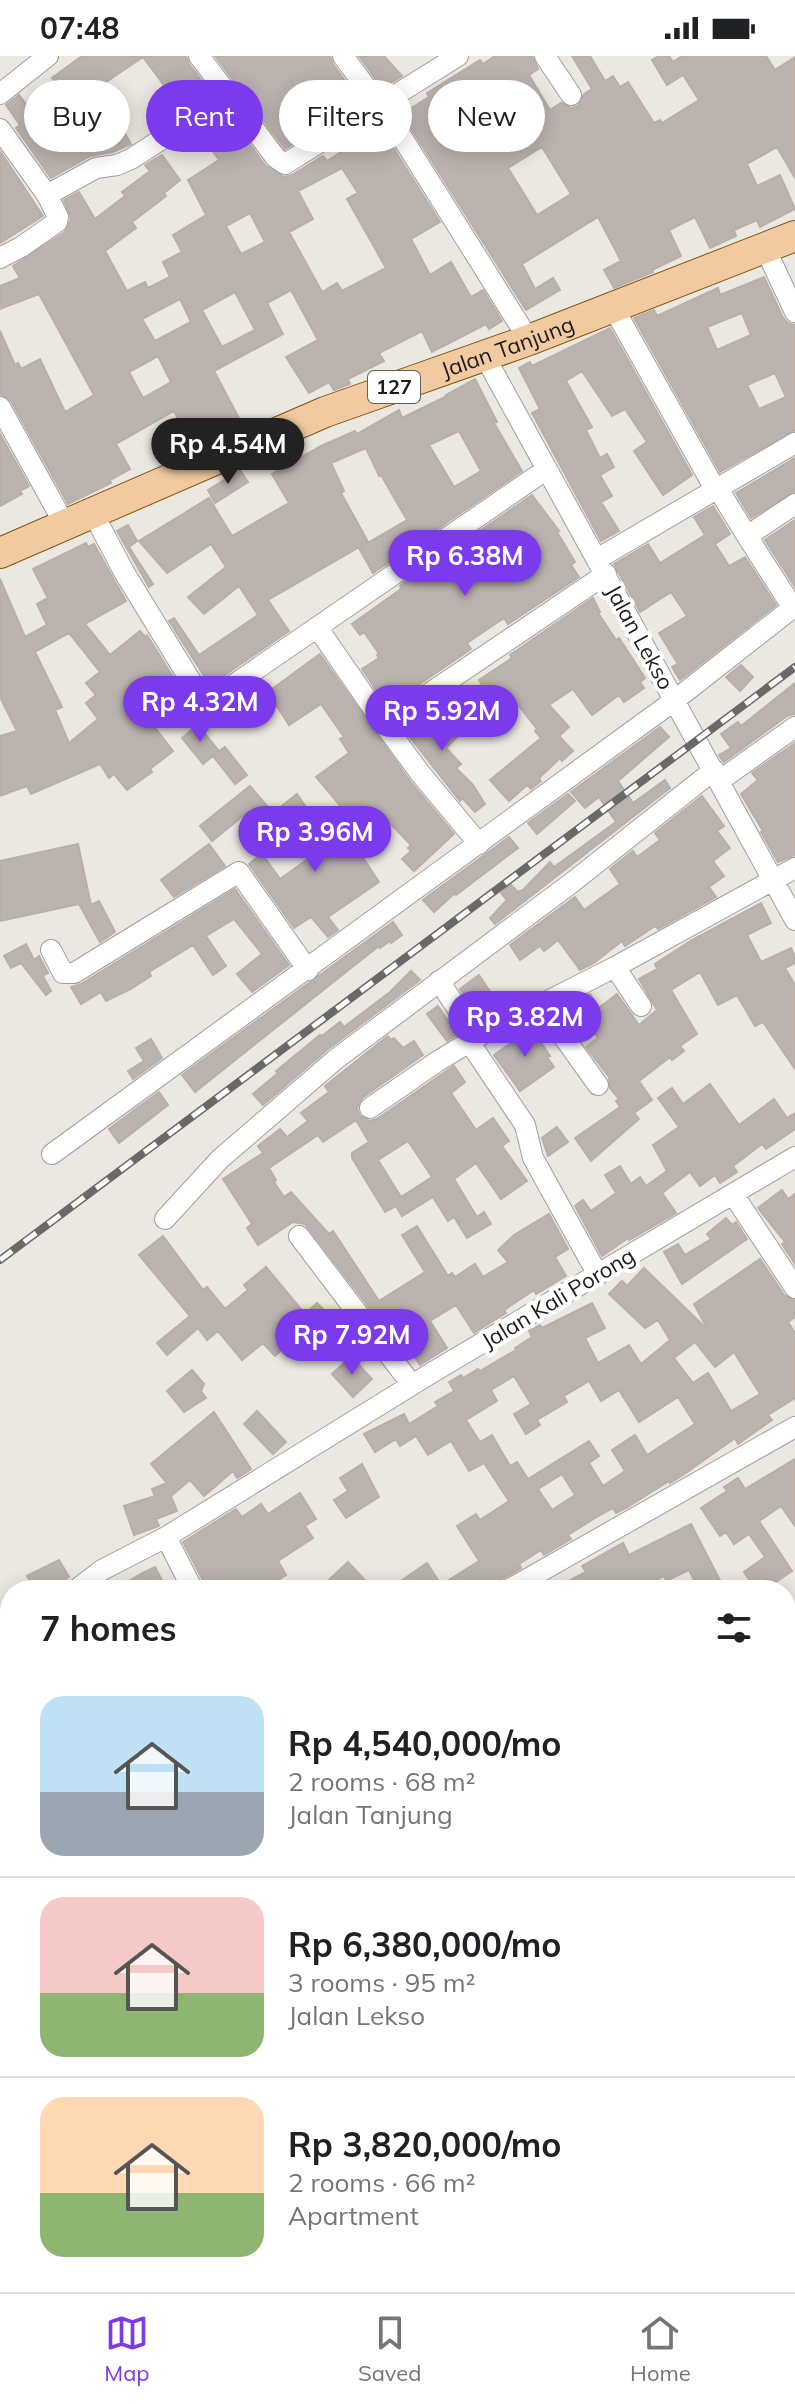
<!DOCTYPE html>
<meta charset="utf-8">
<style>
body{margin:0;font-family:Mulish,sans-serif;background:#f6f6f6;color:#202124;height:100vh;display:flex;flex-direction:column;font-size:30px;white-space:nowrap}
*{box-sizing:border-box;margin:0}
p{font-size:26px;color:#757577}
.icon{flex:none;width:44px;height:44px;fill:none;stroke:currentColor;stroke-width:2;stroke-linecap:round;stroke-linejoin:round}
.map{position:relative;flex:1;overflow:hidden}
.panel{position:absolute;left:0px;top:1524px;width:796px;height:712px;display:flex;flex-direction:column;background:#fff;border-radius:32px 32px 0 0;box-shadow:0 4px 20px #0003}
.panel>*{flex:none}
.top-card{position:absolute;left:24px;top:24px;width:748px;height:72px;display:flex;gap:16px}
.price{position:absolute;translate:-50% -68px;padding:0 18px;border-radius:28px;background:#7c3aed;color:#fff;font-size:26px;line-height:52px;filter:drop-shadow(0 2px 4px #0008)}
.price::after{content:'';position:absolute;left:50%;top:48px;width:24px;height:18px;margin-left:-12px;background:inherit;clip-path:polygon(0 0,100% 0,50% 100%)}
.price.current{background:#222;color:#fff}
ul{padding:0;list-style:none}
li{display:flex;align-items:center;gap:24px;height:200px;padding:0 40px}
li+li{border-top:2px solid #e0e0e0}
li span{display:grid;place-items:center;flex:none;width:224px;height:160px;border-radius:24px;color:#555}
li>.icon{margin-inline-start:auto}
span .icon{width:96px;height:96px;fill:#fffc;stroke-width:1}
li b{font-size:34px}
h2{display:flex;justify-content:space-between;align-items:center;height:96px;padding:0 40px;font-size:34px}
.pill{padding:0 28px;border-radius:36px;background:#fff;box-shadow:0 4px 20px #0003;font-size:28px;line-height:72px}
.pill.current{background:#7c3aed;color:#fff}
.status{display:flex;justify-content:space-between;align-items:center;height:56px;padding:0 40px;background:#fff;direction:ltr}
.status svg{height:22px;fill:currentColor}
.tab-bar{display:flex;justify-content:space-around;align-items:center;height:112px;border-top:2px solid #e0e0e0;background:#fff;font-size:22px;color:#757577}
.tab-bar a{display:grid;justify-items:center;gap:4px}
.tab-bar .current{color:#7c3aed}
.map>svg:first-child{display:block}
</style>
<div class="status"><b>07:48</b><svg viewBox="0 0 49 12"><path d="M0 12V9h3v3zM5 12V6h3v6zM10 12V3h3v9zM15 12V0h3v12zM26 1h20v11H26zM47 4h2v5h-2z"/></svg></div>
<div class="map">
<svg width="795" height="2236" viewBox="0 0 795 2236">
<rect width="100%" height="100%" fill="#ebe8e2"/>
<path fill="#a5c2a8" d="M434 2226H530L535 2236H415Z"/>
<path fill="#bbb3af" stroke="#bbaea6" stroke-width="2" fill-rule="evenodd" d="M82 0H186L189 8 210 36 192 48 180 33 172 40 143 1 65 54 91 93 123 74 131 88 113 96 90 100 51 122 16 72 20 69 6 49 19 39 32 56 61 34 52 22Z
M215 0H330L333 8 360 46 337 60 324 42 292 69 300 84 285 93Z
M359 0H384L402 20 382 32Z
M495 0H532L538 13 529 19 550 54 561 47 571 52 578 50 584 38 592 33 572 0H590L605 25 613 20 620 31 628 26 654 67 660 64 662 67 699 44 683 19 667 29 652 4 659 0H669L673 6 682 0H766L775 14 795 1V122L777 91 747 108 757 130 780 119 795 153 760 171 757 164 734 174 736 180 710 192 695 161 669 174 681 200 652 214 653 216 614 232 604 214 621 205 598 161 522 208 535 233 553 222 560 234 526 254 402 58 429 41 427 37 480 4 483 8ZM542 91 571 138 537 159 508 112Z
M226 57 266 110 284 121 292 119 323 100 327 105 380 71 440 166 411 183 430 219 451 206 471 241 483 234 502 265 489 273 486 268 432 296 422 275 379 297 384 305 348 323 350 328 334 334 329 326 309 337 286 301 318 284 291 234 267 247 283 278 214 315 239 362 213 376 216 381 194 393 174 355 116 388 130 413 110 424 111 427 68 448 11 345 0 338V275L15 309 18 307 21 313 40 303 65 356 94 339 39 238 0 253V230L20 222 13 210 65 176 71 163 64 144 79 136 95 163 125 140 122 136 150 115 145 109 162 99 180 124 164 137 166 140 132 166 136 172 105 195 127 235 145 226 148 232 170 221 163 206 182 196 173 179 206 159 188 124 219 104 198 75ZM342 112 358 137 347 143 386 212 342 235 337 227 322 236 289 176 313 163 298 135ZM250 157 265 186 241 198 226 170ZM235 236 255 274 222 291 202 254ZM180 243 191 266 155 285 142 263ZM158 300 171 326 143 342 129 316Z
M0 95 43 160 0 187Z
M764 221 783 262 788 267 795 269V374L720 416 634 262 654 254 657 260 718 232 720 239ZM742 257 751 279 717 294 707 271ZM775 317 786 341 759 353 747 329Z
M610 272 692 419 663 439 634 395 647 386 625 353 612 360 582 315 566 325 592 371 586 374 600 402 607 398 614 411 600 419 612 440 601 446 619 475 601 485 532 357 540 353 519 312 530 306 532 310Z
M475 323 497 366 494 367 522 415 373 517 359 492 407 464 381 419 379 420 366 392 331 407 344 435 341 437 368 486 268 544 289 575 210 629 169 565 174 562 199 599 258 559 239 530 204 558 188 541 226 511 211 488 167 517 139 485 209 442 232 480 289 447 272 418 321 390 355 375 357 378 399 354 402 362 447 340 446 339ZM459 375 481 415 454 431 429 389Z
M0 378 29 430 20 435 22 438 0 450Z
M795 402V435L751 462 736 437Z
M240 414 248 426 215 447 208 434Z
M532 439 559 475 557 476 575 506 571 509 579 521 508 568 504 562 467 587 471 593 387 650 362 613 379 602 377 599 379 598 364 576 360 579 352 568 401 533 400 530Z
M713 450 730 478 715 488 729 510 745 501 776 549 680 624 672 611 678 608 659 577 687 560 671 536 640 556 614 508 648 488 660 507 705 479 694 461Z
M795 464V531L765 484Z
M128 469 137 485 129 491 153 528 149 531 117 475Z
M86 487 88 491 94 488 126 545 85 568 110 599 140 575 145 581 147 579 173 621 162 630 178 650 153 669 173 695 150 713 152 716 127 734 114 718 109 722 100 708 31 738 27 730 0 740V680L17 675 0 641V523L25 581 47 569 37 548 48 542 33 513ZM69 577 100 616 86 627 96 639 86 647 98 663 69 687 55 654 62 651 35 596Z
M593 542 600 556 598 557 616 584 619 582 645 622 640 626 644 632 624 646 619 639 592 659 573 633 549 649 569 671 559 680 573 695 562 705 560 702 539 722 541 725 531 733 527 729 509 745 490 724 541 682 535 675 537 673 518 649 503 661 479 624 512 602 510 599Z
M320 598 410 725 454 778 414 815 402 803 411 795 408 792 411 789 385 762 375 771 359 752 349 760 316 721 349 697 340 683 344 681 321 648 289 669 268 636Z
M741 609 753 621 740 635 726 621Z
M795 627V658L787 660 724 706 722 704 719 699 731 692 721 678 738 666 741 670Z
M435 649 461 677 446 692 461 708 456 712 473 729 485 748 475 756 462 742 460 745 402 671Z
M198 669 219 695 203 708 182 682Z
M660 671 669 681 618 725 633 747 665 724 670 732 495 868 490 862 507 844 501 837 510 828 518 836 523 834 550 806 554 811 616 766 599 741 585 752 571 736Z
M795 687V799L778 806 761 776 763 775 741 738 758 724 752 717Z
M225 691 247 719 235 728 213 700Z
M250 730 280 765 266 776 249 755 212 785 200 770Z
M297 738 334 792 339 788 343 795 354 788 379 826 328 861 338 874 328 881 311 861 294 872 249 808 262 798 280 823 312 800 278 753Z
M568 738 575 745 537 778 528 767Z
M702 740 724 770 717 775 730 792 713 805 724 820 709 831 716 841 658 873 655 870 625 890 622 885 594 907 580 914 558 884 544 895 540 890 520 904 510 889 575 841 584 854 620 828 610 813 633 795 637 801 660 784 655 777Z
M509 781 518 792 456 839 455 837 434 856 423 844Z
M78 788 91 849 99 845 115 876 100 886 79 848 0 865V805Z
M209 788 225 810 174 841 161 824Z
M235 833 289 909 252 936 237 918 262 898 234 863 206 880 226 910 213 919 193 889 149 916 151 920 131 933 106 945 101 936 81 948 71 931 81 928Z
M761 847 771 867 747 879 761 906 791 892 795 901V907L785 912 795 929V1013L763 966 755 970 737 939 718 949 700 916 671 934 697 978 680 990 684 995 672 1004 670 1001 639 1025 652 1044 634 1057 639 1063 591 1105 575 1082 620 1051 616 1045 619 1043 610 1032 609 1021 586 991 598 982 584 960 571 969 560 954 590 938 599 952 617 938 639 969 657 954 639 923 657 913 655 908 692 884Z
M393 866 402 879 391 887 390 885 380 892 379 890 356 908 195 1036 182 1019Z
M26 888 34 904 39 900 48 917 43 920 51 935 46 939 21 907 11 912 4 900Z
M411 915 420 924 328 993 263 1049 253 1038 278 1017 276 1015 320 979 322 980 340 966 344 971 390 936Z
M479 919 502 954 481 964 460 933Z
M438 950 457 978 447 985 427 958Z
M529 969 550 1000 547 1001 554 1011 520 1035 494 999 518 982 515 978Z
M388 980 391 984 394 982 403 992 414 985 423 999 362 1042 357 1052 360 1060 370 1065 377 1063 454 1010 465 1026 451 1037 476 1074 493 1062 509 1085 502 1090 527 1125 501 1143 476 1107 454 1123 477 1161 484 1156 491 1168 467 1182 454 1161 448 1165 433 1141 402 1160 396 1150 385 1156 352 1102V1097L369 1086 356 1064 323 1086 318 1079 269 1112 276 1124 274 1126 284 1141 291 1136 329 1178 333 1175 379 1245 425 1216 402 1179 417 1170 448 1220 452 1217 455 1221 475 1208 483 1221 508 1206 498 1194 514 1179 549 1158 568 1193 555 1201 566 1220 536 1238 534 1234 504 1254 506 1257 474 1277 456 1249 430 1265 447 1292 420 1309 413 1299 408 1302 305 1168 293 1166 258 1189 247 1172 252 1168 223 1123 263 1097 258 1090 280 1073 287 1081 308 1065 301 1057 329 1036 325 1030ZM408 1085 432 1121 401 1141 378 1104Z
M151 983 162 1002 133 1023 128 1015 144 1005 136 992Z
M710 1028 739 1069 774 1043 787 1062 795 1057V1073L766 1093 762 1088 733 1110 737 1116 720 1127 715 1119 700 1130 690 1116 662 1137 676 1157 629 1184 628 1182 602 1200 575 1150 583 1144 591 1155 616 1137 605 1119 620 1110 631 1128 640 1121 646 1130 667 1115 653 1089 679 1071 658 1042 672 1032 683 1048Z
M159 1036 168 1049 119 1087 109 1073Z
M557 1071 568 1086 548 1100 542 1082Z
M782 1134 788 1143 795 1138V1208L782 1188 785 1186 758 1152Z
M726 1162 732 1169 736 1166 747 1183 682 1228 664 1196 678 1188 685 1199 711 1183 707 1178Z
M163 1180 203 1234 207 1231 225 1253 248 1234 244 1229 266 1211 305 1258 317 1247 335 1265 342 1258 353 1273 330 1295 307 1270 275 1300 263 1287 242 1304 218 1275 207 1284 198 1272 167 1299 157 1287 190 1260 139 1199Z
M760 1203 784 1239 795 1245V1261L788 1266 795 1277V1342L768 1359 772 1364 738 1388 735 1382 683 1419 670 1427 669 1425 626 1452 616 1457 613 1452 595 1462 568 1479 571 1483 544 1499 541 1494 519 1508 521 1512 502 1523 489 1534H388L427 1507 441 1529 479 1505 457 1470 476 1458 480 1464 509 1445 484 1407 469 1415 451 1385 428 1399 416 1380 400 1390 396 1383 375 1396 364 1378 404 1358 409 1368 438 1350 435 1346 454 1335 449 1326 461 1319 463 1322 478 1313 480 1315 516 1294 515 1292 532 1281 529 1275 540 1269 542 1272 592 1247 605 1272 585 1282 598 1307 629 1289 641 1308 670 1284 658 1264 645 1272 609 1238 622 1225 627 1230 644 1212 708 1274 694 1248ZM695 1286 715 1311 734 1296 760 1338 731 1355 708 1317 693 1327 674 1302ZM514 1320 531 1348 514 1358 526 1378 540 1369 537 1364 567 1346 564 1340 589 1325 601 1345 619 1334 639 1366 678 1341 695 1368 647 1399 635 1379 612 1394 625 1415 603 1430 589 1407 599 1400 589 1385 528 1423 517 1406 510 1410 492 1379 480 1386 466 1364 497 1345 491 1334ZM562 1418 575 1439 552 1454 538 1433Z
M351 1301 372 1323 353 1341 332 1318Z
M192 1314 204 1328 201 1335 206 1342 184 1356 167 1335Z
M257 1355 286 1386 273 1398 244 1368Z
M214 1356 251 1413 237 1422 233 1415 204 1440 190 1424 171 1440 177 1455 156 1463 159 1470 134 1479 124 1450 155 1440 152 1433 167 1427 151 1408Z
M795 1403V1470L781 1450 759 1465 792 1515 773 1528 778 1534H756L744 1516 765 1501 749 1478 734 1488 726 1476 720 1480 701 1452 727 1435 724 1431 738 1422 745 1433Z
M362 1408 379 1441 346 1462 334 1444 348 1435 340 1422Z
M300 1437 316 1463 305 1470 313 1482 278 1505 286 1519 263 1534H208L183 1486 236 1453 242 1461 261 1448 268 1458Z
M691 1468 725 1534H699L689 1514 666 1525 664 1520 636 1534H552L586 1516 582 1510 623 1487 629 1499Z
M59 1504 69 1521 56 1529 60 1534H36L27 1520Z
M348 1506 374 1534H319L331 1522Z
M155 1511 167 1534H114L141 1518Z"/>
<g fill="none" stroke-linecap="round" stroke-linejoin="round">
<defs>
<path id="street" d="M199 0 276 102 285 108 458 0
M343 0 379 49
M545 0 571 39
M0 38 48 0
M381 48 529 284
M0 73 47 139 58 161 57 166 21 191 0 202
M47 139 96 112 117 109 131 103 230 39
M765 192 795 256
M613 251 715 433
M484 299 795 864
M0 351 65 469
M717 431 747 480
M93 457 124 516 189 622C195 631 201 643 213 643L547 413
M597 503 795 387
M793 552 747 480 795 448
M317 571 384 668 606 518
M384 668 420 717 479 788
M719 725 795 671
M51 894 63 917H74L239 816 308 914
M615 911 641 950
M439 925 477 982
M540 948 598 1029
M470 987 525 1069 533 1102 598 1219
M370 1052 438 1005 481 979 615 911 795 812
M52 1098 675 644 795 550
M733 1138 795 1232
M165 1163 220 1103 336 1003 574 825 714 714
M299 1180 412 1329
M166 1481 193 1534
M76 1534 102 1514 166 1481 433 1316 795 1101
M508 1534 795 1371
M0 1625 10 1614
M0 1849 10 1841
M0 1926 10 1921
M0 1985 10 2009
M0 2130 10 2125
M100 2226 107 2236
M152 2226 158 2236
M543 2226 548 2236
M188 2236 193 2226"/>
<g id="primary">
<path id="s1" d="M0 497 325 356 529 284 795 180"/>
</g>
</defs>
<use href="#street" stroke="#9f9f9f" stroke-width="22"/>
<use href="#primary" stroke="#825610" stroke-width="32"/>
<use href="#street" stroke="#fff" stroke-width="20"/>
<use href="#primary" stroke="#f1caa1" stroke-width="30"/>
<defs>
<path id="rail" d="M0 1204 795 611"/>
</defs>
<use href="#rail" stroke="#696969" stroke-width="8"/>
<use href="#rail" stroke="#fff" stroke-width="5" stroke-dasharray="15" stroke-linecap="butt"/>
</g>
<g text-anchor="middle" stroke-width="8" stroke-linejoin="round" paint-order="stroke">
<rect fill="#fff" stroke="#5f5f5f" stroke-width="2" x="368" y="315" width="52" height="32" rx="6"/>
<g font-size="20" font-weight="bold" fill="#1b1b1b">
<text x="394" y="338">127</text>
</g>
<g font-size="22" fill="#1b1b1b" stroke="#fff">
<text dy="8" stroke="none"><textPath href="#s1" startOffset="548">Jalan Tanjung</textPath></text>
<text transform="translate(640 581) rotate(61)" y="8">Jalan Lekso</text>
<text transform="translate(558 1242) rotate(-31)" y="8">Jalan Kali Porong</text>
</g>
</g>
</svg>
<b class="price current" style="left:228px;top:430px">Rp 4.54M</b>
<b class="price" style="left:465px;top:542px">Rp 6.38M</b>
<b class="price" style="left:200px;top:688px">Rp 4.32M</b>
<b class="price" style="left:442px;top:697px">Rp 5.92M</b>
<b class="price" style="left:315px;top:818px">Rp 3.96M</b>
<b class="price" style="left:525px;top:1003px">Rp 3.82M</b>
<b class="price" style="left:352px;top:1321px">Rp 7.92M</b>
<div class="top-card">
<a class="pill">Buy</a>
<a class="pill current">Rent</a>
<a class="pill">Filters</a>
<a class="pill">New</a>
</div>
<section class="panel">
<h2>7 homes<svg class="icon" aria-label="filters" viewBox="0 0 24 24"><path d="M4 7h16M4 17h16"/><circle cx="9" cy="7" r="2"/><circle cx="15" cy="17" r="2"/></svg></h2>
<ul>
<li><span style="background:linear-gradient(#bfe0f5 60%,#9aa5b1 0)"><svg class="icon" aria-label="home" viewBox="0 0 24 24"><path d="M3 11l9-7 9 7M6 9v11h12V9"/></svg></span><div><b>Rp 4,540,000/mo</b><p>2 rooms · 68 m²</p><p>Jalan Tanjung</p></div></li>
<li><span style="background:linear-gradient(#f6c9c9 60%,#8fb573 0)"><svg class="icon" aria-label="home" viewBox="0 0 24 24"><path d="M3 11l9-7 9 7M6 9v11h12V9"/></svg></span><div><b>Rp 6,380,000/mo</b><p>3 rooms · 95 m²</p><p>Jalan Lekso</p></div></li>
<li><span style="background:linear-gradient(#ffd9b3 60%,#8fb573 0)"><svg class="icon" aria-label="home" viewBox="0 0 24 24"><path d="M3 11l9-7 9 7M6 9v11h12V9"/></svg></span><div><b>Rp 3,820,000/mo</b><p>2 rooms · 66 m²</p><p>Apartment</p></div></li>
</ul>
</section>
</div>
<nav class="tab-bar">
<a class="current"><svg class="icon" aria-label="map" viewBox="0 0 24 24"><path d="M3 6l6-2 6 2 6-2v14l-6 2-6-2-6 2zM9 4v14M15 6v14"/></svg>Map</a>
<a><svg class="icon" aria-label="saved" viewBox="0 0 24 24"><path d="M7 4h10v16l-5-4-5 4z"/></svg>Saved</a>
<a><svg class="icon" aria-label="home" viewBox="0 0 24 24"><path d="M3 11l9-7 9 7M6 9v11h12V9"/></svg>Home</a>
</nav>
